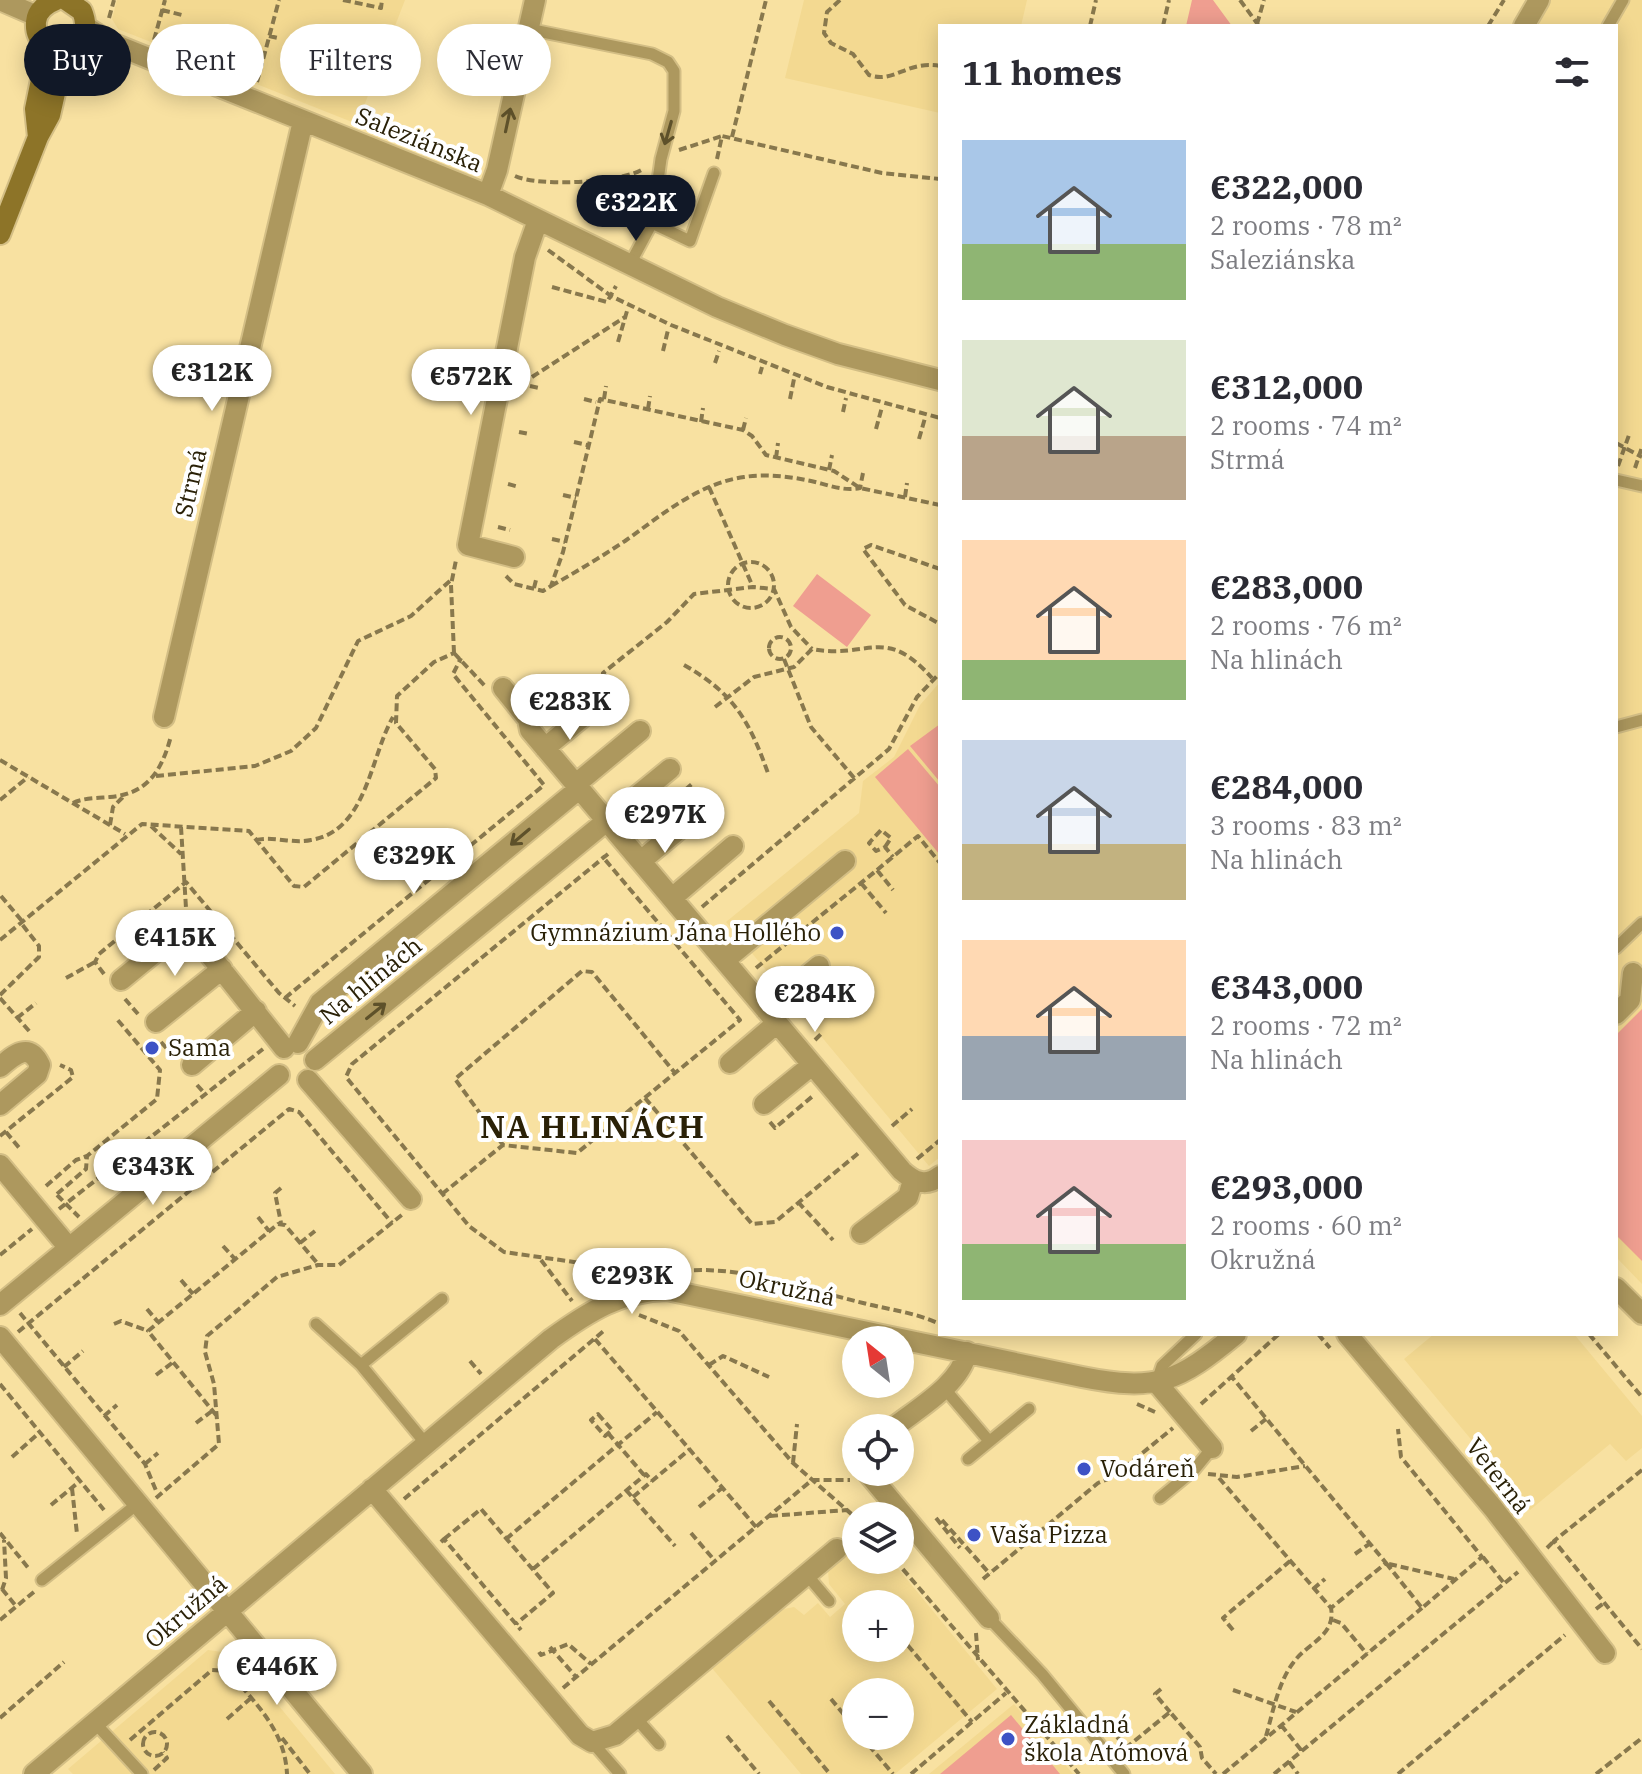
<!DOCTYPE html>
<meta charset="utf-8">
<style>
body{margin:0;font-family:"IBM Plex Serif",serif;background:#f7f7f7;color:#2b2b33;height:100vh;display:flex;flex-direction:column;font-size:30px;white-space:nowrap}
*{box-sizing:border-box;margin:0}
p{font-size:26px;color:#7c7c81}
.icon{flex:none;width:44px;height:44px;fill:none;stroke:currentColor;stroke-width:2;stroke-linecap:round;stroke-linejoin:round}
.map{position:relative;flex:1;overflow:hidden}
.drawer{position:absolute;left:938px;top:24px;width:680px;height:1312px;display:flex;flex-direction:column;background:#fff;border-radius:0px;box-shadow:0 4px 20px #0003}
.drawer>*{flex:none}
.guide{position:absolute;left:24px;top:24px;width:760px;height:72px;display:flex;gap:16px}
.needle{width:52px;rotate:330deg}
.fabs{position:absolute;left:842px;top:1326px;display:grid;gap:16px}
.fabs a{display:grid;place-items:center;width:72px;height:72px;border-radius:50%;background:#fff;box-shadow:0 4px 20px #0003;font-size:40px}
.price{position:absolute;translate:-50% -68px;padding:0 18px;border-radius:28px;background:#fff;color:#222;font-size:26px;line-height:52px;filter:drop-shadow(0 2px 4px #0008)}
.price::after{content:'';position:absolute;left:50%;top:48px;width:24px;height:18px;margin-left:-12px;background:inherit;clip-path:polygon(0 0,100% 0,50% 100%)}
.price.current{background:#111827;color:#fff}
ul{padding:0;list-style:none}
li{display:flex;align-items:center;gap:24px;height:200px;padding:0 24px}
li span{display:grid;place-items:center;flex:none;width:224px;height:160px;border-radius:0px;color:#555}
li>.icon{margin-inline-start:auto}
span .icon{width:96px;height:96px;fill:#fffc;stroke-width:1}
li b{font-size:34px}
h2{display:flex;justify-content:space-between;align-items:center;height:96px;padding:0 24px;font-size:34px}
.pill{padding:0 28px;border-radius:36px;background:#fff;box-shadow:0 4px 20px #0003;font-size:28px;line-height:72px}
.pill.current{background:#111827;color:#fff}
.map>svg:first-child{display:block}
</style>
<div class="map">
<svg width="1642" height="1774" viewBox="0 0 1642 1774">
<rect width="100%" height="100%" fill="#f8e1a1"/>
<path fill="#f3d991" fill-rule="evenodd" d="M117 0H405L357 124 118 29 112 19Z
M804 0H1027L1021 26H940V113L785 78Z
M1549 0H1642V1284L1616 1257V26H1534Z
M940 682V1157L929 1166 726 922 859 813 863 781 894 757 920 705Z
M1434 1334H1574L1642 1416V1448L1626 1461 1610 1444 1530 1510 1404 1359Z
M856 1545V1560H891L997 1689 895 1774H801L711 1667 779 1610 794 1607 804 1615 818 1603 830 1617 845 1604 829 1584 828 1570ZM856 1604H900V1648H856ZM856 1692H900V1736H856Z
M208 1650 236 1654 335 1774H73L68 1769Z
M1014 1704 1073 1774H929Z"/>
<path fill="#ef9e90" d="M1192 0H1213L1232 26H1186Z
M817 574 871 615 847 647 793 606Z
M940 724V782L910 746Z
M908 749 940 787V855L875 777Z
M1642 1009V1261L1616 1235V1035Z
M1011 1715 1060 1774H940Z"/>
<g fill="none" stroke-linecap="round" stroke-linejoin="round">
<defs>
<path id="lane" d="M1608 26 1623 0
M528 29 652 54 668 62 674 71V111L661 159 652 223 630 264
M652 223 690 241 714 173
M1616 480 1642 486
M1616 727 1642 720
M1616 948 1642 923
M316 1324 361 1365 426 1444
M361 1365 442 1299
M1157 1381 1162 1366 1196 1334
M944 1388 989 1441
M968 1459 1029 1409
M1160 1498 1194 1470 1212 1448
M807 1575 829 1601
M42 1580 136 1505
M989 1618 1042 1674 1124 1774
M636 1718 659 1744
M95 1723 142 1774
M592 1742 620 1774"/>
<path id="street" d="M0 0 37 16
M1524 26 1539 0
M86 27 111 43 488 195 717 307 785 335 838 354 940 380
M488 195 497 170 535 0
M514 557 468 545 525 257 538 220
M503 688 528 719 530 730 902 1171C914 1182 926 1187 940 1176
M164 717 303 121
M545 748 609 695
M576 784 640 731
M641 861 703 809
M672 898 733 846
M725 960 845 861
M121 980 187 926 284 1048
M766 1010 819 966
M1616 1014 1630 1000 1633 973
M156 1022 222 969
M298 1043 320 1003 580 788
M315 1060 670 769
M730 1063 777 1023
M192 1065 256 1011
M0 1067C15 1054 29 1042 40 1065L37 1074 0 1105
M308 1080 411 1199
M764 1104 812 1065
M0 1165 69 1248
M861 1233 908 1197 913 1180
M1616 1288 1642 1314
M0 1305 279 1075
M1347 1334 1493 1508 1605 1653
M0 1337 362 1774
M1157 1383 1212 1448
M893 1428C918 1408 960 1385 967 1352
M867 1472 989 1618
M372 1489 580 1735 592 1742 615 1735 837 1549
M34 1774 551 1339C588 1312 621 1291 667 1290L1082 1377C1157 1392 1178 1382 1236 1334"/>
<path id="secondary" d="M56 0C46 4 37 10 36 22 33 62 100 55 82 11L66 0
M38 137 35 109 48 46
M0 234 38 137 50 115 65 49"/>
</defs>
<use href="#lane" stroke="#d3be85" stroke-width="15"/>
<use href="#street" stroke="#d3be85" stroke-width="24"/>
<use href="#secondary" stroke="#d3be85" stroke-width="24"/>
<path stroke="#88784d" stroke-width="4" stroke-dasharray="8 4" stroke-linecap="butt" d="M343 0 381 8 382 0
M840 0 827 12 824 33 831 43 853 54 869 75C894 84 907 60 940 66
M1240 0 1259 26
M162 10 182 15
M109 18 114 0
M1257 24 1264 0
M1090 26 1096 0
M1163 26 1169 0
M1488 26 1504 0
M269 36 278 38
M154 40 165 0
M81 68 97 58
M257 82 279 0
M732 137 766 0
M679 150 722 136
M717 159 722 136 882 173 940 179
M515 176C539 187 621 183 643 169
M548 250 611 296 671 325 827 387 940 418
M552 287 607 302 616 286
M618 342 627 311
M663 351 668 330
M715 363 719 351
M760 374 762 367
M532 377 625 317
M530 386 539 388
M584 399 596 402
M604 399 606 386
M790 399 794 379
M648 409 650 396
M843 412 846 398
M701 422 703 408
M876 429 882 407
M743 430 746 418
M519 432 529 434
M919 439 925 418
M574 442 587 445
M1616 443 1642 457
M776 458 778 443
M1618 466 1629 435
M1635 468 1642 447
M829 470 832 455
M508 484 519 487
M709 487 753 587
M563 495 576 498
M905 497 907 483
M498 527 510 530
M552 539 565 542
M728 585a23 23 0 1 1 46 0a23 23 0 1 1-46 0Z
M940 569 871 545 863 549 905 605 940 624
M506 576 514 584 543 591 551 586 563 552 600 399 743 430 752 436 766 455 834 471 860 488 940 505
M551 586C576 572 601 557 625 541 662 515 697 484 744 477 764 474 786 476 806 480 824 483 841 492 860 488L863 473
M534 588 536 580
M769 648a11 11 0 1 1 22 0a11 11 0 1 1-22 0Z
M454 653 451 585 456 560
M454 653 485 686
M784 659 811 727 855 779
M684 665C735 694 750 722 769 776
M606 677 603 673 667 622 694 594 753 587 774 589 791 627 812 649
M715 707 754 677 794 667 812 649C868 660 884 624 932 678
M0 760 125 834
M156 776 255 766 291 751 316 728 358 641 411 616 452 579
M0 800 28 777
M73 803C82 798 98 798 110 797 148 794 162 770 171 736
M110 825 113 807 123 797
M151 826 181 854
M181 827 186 908
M639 828 692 784
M256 840C273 836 293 844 311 840 367 831 370 757 393 717
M885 847 891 838 881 830 869 843 876 851 885 847 893 857
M608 854 352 1064 346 1077 469 1226 504 1252 637 1271
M877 870 918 836 940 863
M861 883 886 913
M1 896 22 921
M702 907 889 749 917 697 940 673
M0 940 142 824 249 831 294 886 304 887 436 778 435 769 396 723 397 696 434 662 454 653
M756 968 877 870 893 890
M104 974 95 962 99 954 186 882 279 993 295 1006
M66 978 95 962
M0 995 39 957V946L21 923
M0 998 30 1032
M285 998 544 785 453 674 461 658
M125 999 138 1014
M17 1018 36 1003
M815 1040 823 1032
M161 1042 174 1057
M197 1085 206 1095
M645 1098 752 1224 775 1222 861 1151
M770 1122 775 1128 814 1095
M892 1126 912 1109
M6 1132 21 1150
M0 1136 73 1077 71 1070 60 1065
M503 1145 455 1079 582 971 592 972 675 1073
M917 1159 940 1140
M46 1186 76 1160 87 1156
M281 1188 275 1193 281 1223
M57 1194 86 1169 87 1156 157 1099 160 1070 116 1018
M442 1194 503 1145 577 1153 740 1020 602 856
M57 1195 79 1217
M798 1202 833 1240
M59 1209 263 1049
M258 1217 269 1231
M300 1243 315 1231
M223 1246 235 1259
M0 1255 32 1229
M541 1260 572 1301
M682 1271C742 1265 805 1289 863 1303 890 1310 914 1312 940 1324
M181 1280 193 1294
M147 1309 158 1322
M20 1313 145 1464 157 1493
M639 1315 679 1331 793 1463 856 1518
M114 1324 121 1321 148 1331
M18 1332 289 1109 299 1112 392 1223
M1318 1334 1330 1348
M1589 1334 1642 1397
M595 1339 756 1527
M470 1361 481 1374
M709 1365 723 1356 769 1377
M64 1367 83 1351
M156 1375 172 1363
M0 1384 104 1510
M1137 1404 1155 1412
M1201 1404 1279 1334
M598 1414 612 1430 605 1436 591 1420Z
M216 1415 148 1331 278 1224 285 1225 318 1264
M104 1416 117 1405
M196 1423 212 1411
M1251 1431 1266 1419
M608 1433 644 1475
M12 1457 40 1432
M793 1463 797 1424
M145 1464 158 1453
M1126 1466 1167 1472
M1642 1470 1554 1541 1642 1649
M1208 1474 1237 1477 1305 1466
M1219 1478 1331 1608 1386 1563 1231 1376
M72 1488 77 1534
M626 1490 675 1546
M633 1497 690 1449
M156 1498 219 1444 214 1384 205 1352 207 1336 277 1277 318 1265H339L403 1214
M404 1499 606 1329
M51 1505 80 1481
M699 1507 722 1488
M770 1516 847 1510
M936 1518 960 1548
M942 1520 990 1574
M0 1533 30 1570
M691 1533 715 1561
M444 1539 481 1509 553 1593 516 1624
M506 1539 657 1412
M441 1542 444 1539 521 1630
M1547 1548 1554 1541
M1355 1554 1369 1544
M1483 1557 1504 1583
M895 1560 1079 1774
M1386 1563 1422 1608 1482 1557 1401 1457 1398 1429
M1389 1564 1454 1579
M533 1569 646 1474 652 1481
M983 1579 1098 1483 1113 1477 1173 1428
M2 1589 16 1606
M1313 1589 1325 1579
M2 1590 6 1578 4 1540
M1596 1609 1604 1603
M0 1620 35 1591
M1333 1620 1341 1623 1367 1654
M1233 1630 1223 1618 1290 1561
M976 1633 978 1660
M900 1636 972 1722
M550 1647 576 1677
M539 1652 541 1655 568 1644 591 1664
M228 1671 234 1651
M563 1688 812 1480H850
M1161 1689 1155 1694 1170 1712
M1233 1690 1296 1712
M831 1699 856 1729
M769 1701 830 1774
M0 1718 64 1662
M1033 1718H1059
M227 1719 251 1698
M1281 1725 1302 1751
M143 1744a12 12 0 1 1 24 0a12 12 0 1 1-24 0Z
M727 1736 759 1774
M861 1736 893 1774
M1266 1736C1273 1712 1278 1683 1293 1663 1307 1643 1336 1636 1331 1608
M1117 1737 1127 1747 1170 1712 1200 1747 1202 1758 1216 1774
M282 1738 310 1774
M130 1740 212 1670 228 1671C255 1703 285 1730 287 1774
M1289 1762 1298 1774
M154 1770 167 1758 163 1752
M911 1774 1006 1693
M1223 1774 1422 1608
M1274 1774 1518 1572
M1398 1774 1565 1635
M1596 1774 1642 1738"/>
<use href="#lane" stroke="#ad985e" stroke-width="11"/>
<use href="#street" stroke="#ad985e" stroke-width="20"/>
<use href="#secondary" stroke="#8d7428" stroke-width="20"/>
</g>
<defs><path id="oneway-shaft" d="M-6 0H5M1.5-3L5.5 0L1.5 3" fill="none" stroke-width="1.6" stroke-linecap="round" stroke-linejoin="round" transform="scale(2)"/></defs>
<g stroke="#5e512a">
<use href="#oneway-shaft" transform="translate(508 120) rotate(-78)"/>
<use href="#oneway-shaft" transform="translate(668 133) rotate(106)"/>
<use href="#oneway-shaft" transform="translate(520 837) rotate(140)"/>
<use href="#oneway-shaft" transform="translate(376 1011) rotate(-39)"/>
</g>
<g fill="#3d52c5" stroke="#fff" stroke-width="3">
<circle cx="837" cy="933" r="8"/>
<circle cx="152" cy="1048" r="8"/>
<circle cx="1084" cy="1469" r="8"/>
<circle cx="974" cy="1535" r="8"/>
<circle cx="1008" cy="1739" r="8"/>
</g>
<g text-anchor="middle" stroke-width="8" stroke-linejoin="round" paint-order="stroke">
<g font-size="24" fill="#2a2107" stroke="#fff">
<text transform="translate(419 140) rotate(22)" y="8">Saleziánska</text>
<text transform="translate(191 483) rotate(-77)" y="8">Strmá</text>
<text transform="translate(371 981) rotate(-39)" y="8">Na hlinách</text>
<text transform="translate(787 1288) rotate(12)" y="8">Okružná</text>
<text transform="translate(1498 1476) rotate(52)" y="8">Veterná</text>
<text transform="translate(186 1612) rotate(-40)" y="8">Okružná</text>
</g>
<g font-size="24" fill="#2a2107" stroke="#fff" text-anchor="start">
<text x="821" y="941" text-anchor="end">Gymnázium Jána Hollého</text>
<text x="168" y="1056">Sama</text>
<text x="1100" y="1477">Vodáreň</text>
<text x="990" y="1543">Vaša Pizza</text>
<text x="1024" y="1733">Základná<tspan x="1024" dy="28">škola Atómová</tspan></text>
</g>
<g font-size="32" font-weight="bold" letter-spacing="2" fill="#2a2107" stroke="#fff">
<text x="593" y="1138">NA HLINÁCH</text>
</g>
</g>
</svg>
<div class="fabs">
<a><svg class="needle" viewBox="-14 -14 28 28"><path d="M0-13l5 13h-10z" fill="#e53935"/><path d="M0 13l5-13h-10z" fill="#7c7c81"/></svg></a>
<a><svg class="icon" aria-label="locate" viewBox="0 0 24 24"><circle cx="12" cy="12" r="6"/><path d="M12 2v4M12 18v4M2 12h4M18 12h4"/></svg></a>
<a><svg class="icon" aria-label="layers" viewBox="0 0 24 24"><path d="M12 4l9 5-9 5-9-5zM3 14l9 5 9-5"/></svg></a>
<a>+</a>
<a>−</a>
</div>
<b class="price current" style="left:636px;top:243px">€322K</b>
<b class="price" style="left:212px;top:413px">€312K</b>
<b class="price" style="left:471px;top:417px">€572K</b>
<b class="price" style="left:570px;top:742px">€283K</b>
<b class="price" style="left:665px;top:855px">€297K</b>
<b class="price" style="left:414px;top:896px">€329K</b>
<b class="price" style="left:175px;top:978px">€415K</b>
<b class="price" style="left:815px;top:1034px">€284K</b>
<b class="price" style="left:153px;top:1207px">€343K</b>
<b class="price" style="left:632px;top:1316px">€293K</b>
<b class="price" style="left:277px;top:1707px">€446K</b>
<div class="guide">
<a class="pill current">Buy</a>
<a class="pill">Rent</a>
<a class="pill">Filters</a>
<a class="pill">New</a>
</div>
<section class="drawer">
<h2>11 homes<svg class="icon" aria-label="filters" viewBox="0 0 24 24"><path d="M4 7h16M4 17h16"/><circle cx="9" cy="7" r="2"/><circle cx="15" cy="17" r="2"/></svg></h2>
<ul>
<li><span style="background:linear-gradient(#a9c7e8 65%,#8fb573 0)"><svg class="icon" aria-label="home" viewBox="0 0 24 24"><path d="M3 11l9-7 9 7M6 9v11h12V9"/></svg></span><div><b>€322,000</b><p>2 rooms · 78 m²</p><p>Saleziánska</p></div></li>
<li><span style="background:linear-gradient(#dfe7d0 60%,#b9a48a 0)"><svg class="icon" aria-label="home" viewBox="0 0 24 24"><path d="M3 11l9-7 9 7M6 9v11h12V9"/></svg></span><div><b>€312,000</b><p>2 rooms · 74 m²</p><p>Strmá</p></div></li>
<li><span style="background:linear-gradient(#ffd9b3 75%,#8fb573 0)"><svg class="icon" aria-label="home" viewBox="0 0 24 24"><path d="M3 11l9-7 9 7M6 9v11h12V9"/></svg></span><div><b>€283,000</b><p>2 rooms · 76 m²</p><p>Na hlinách</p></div></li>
<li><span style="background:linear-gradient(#c9d6e8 65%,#c2b280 0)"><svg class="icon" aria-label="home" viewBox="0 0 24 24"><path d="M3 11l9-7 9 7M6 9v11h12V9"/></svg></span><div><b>€284,000</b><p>3 rooms · 83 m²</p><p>Na hlinách</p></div></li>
<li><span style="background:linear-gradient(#ffd9b3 60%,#9aa5b1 0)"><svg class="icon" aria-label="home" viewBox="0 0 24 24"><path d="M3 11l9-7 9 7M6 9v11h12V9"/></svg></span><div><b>€343,000</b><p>2 rooms · 72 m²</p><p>Na hlinách</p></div></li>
<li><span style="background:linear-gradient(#f6c9c9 65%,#8fb573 0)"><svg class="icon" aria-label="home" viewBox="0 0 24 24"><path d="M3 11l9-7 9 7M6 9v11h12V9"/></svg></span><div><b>€293,000</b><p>2 rooms · 60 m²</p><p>Okružná</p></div></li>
</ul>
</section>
</div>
